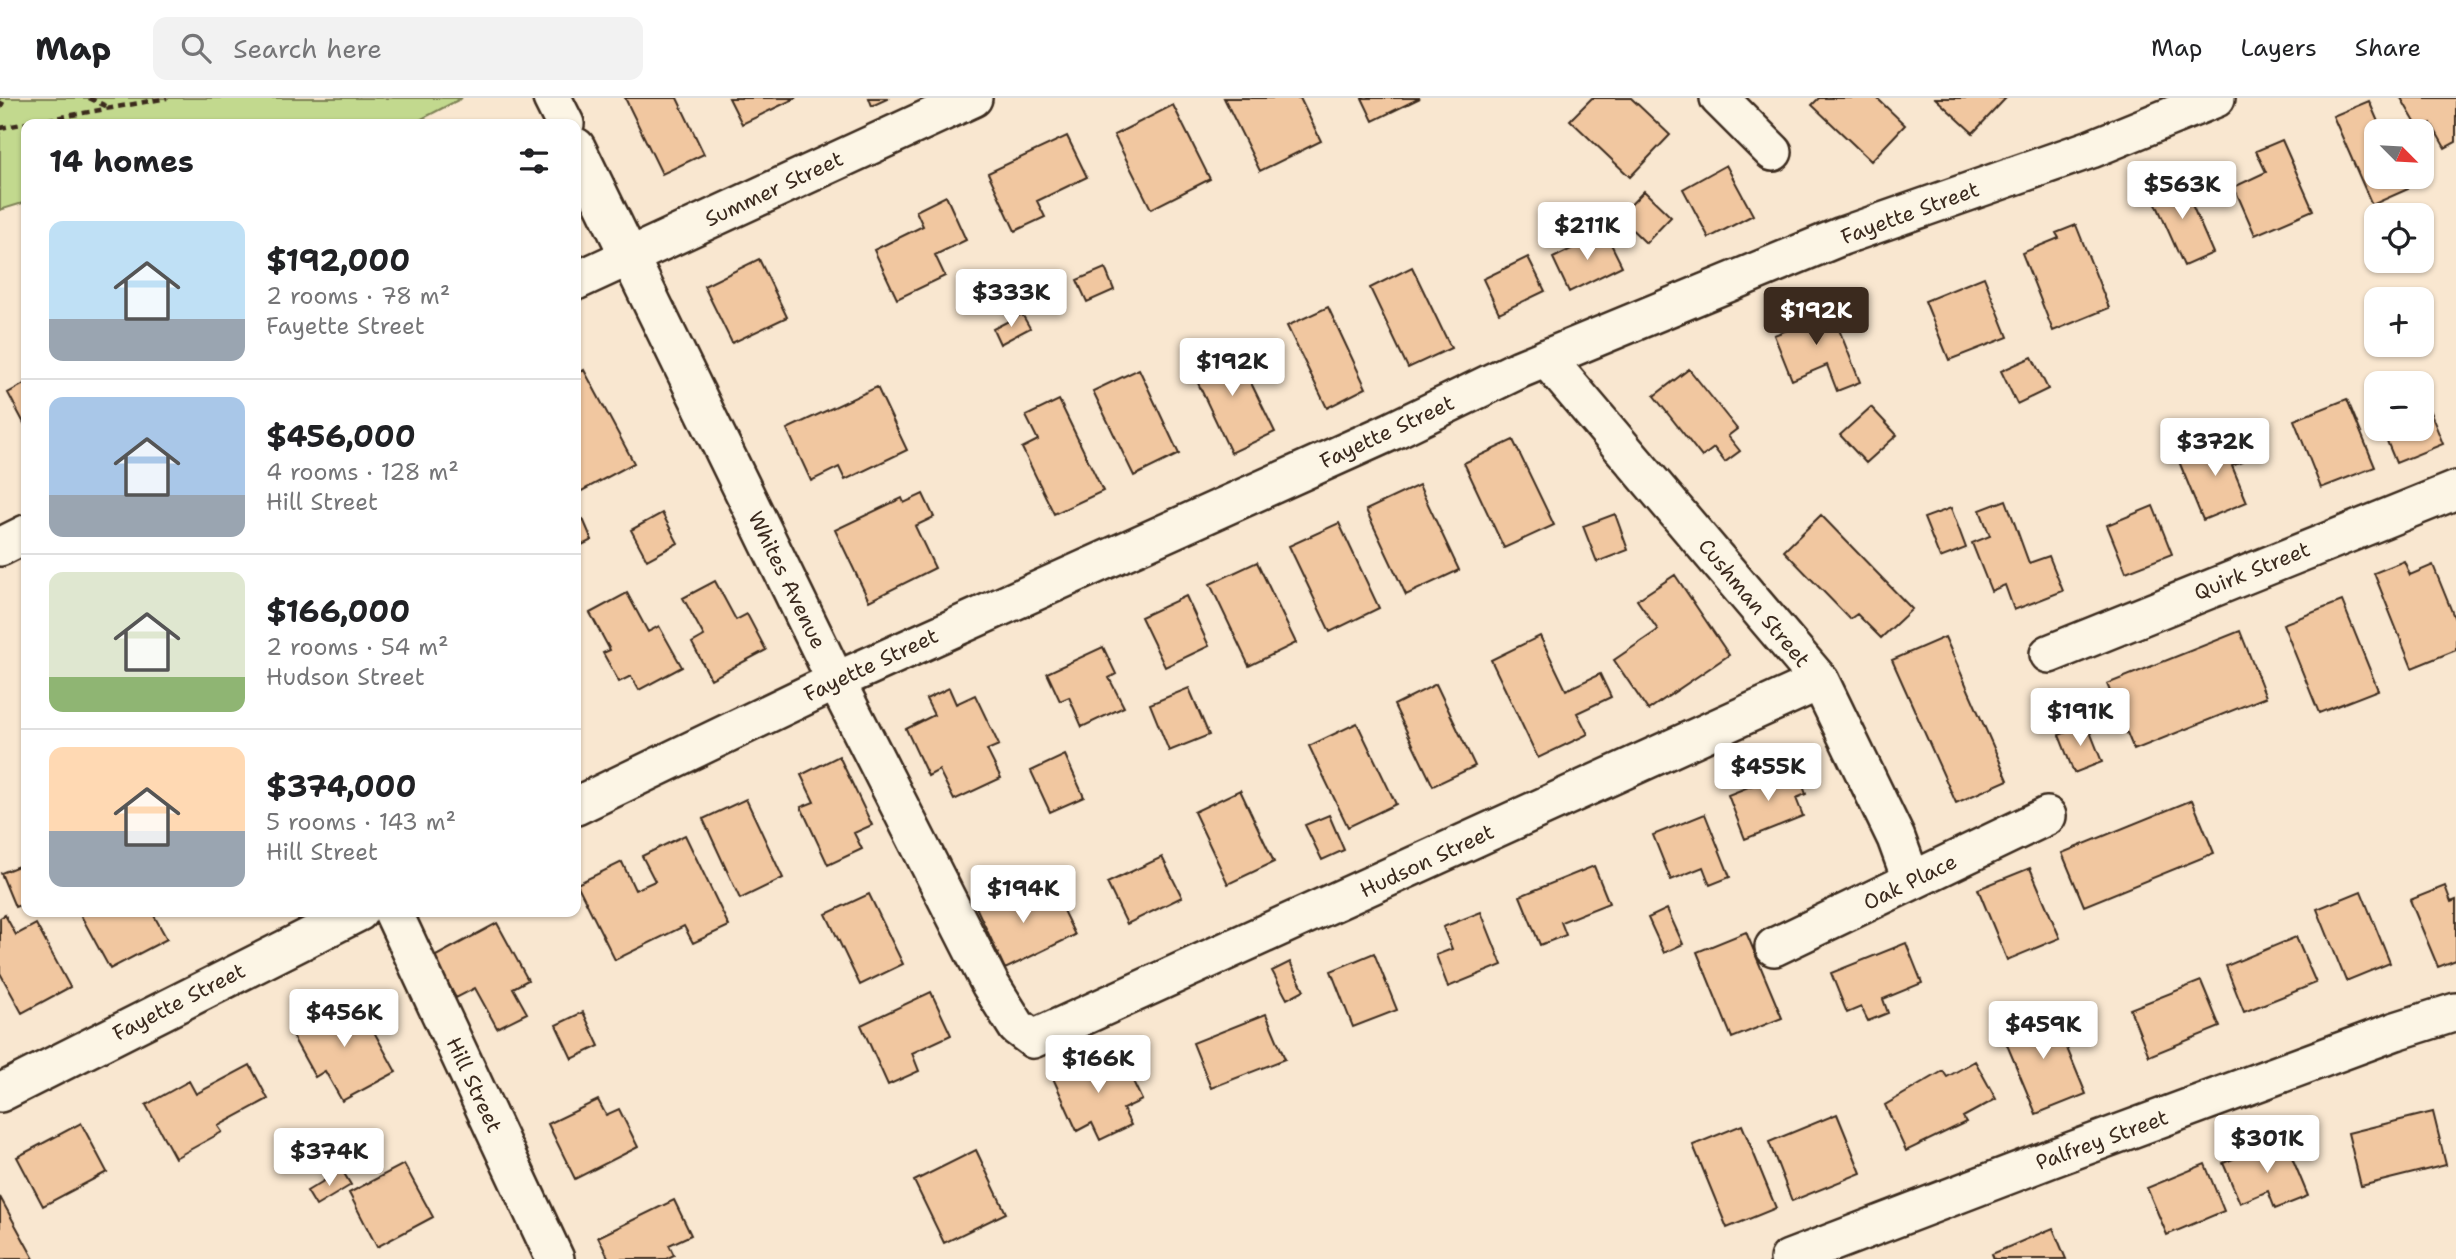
<!DOCTYPE html>
<meta charset="utf-8">
<style>
body{margin:0;font-family:"Shantell Sans",sans-serif;background:#f2f2f2;color:#202124;height:100vh;display:flex;flex-direction:column;font-size:26px;white-space:nowrap}
*{box-sizing:border-box;margin:0}
p{font-size:23px;color:#757577}
.icon{flex:none;width:38px;height:38px;fill:none;stroke:currentColor;stroke-width:2;stroke-linecap:round;stroke-linejoin:round}
.map{position:relative;flex:1;overflow:hidden}
.side{position:absolute;left:21px;top:21px;width:560px;height:798px;display:flex;flex-direction:column;background:#fff;border-radius:14px;box-shadow:0 2px 5px #0004}
.side>*{flex:none}
.needle{width:46px;rotate:114deg}
.tools{position:absolute;left:2364px;top:21px;display:grid;gap:14px}
.tools a{display:grid;place-items:center;width:70px;height:70px;border-radius:14px;background:#fff;box-shadow:0 2px 5px #0004;font-size:35px}
.price{position:absolute;translate:-50% -60px;padding:0 16px;border-radius:7px;background:#fff;color:#222;font-size:23px;line-height:46px;filter:drop-shadow(0 2px 4px #0008)}
.price::after{content:'';position:absolute;left:50%;top:42px;width:21px;height:16px;margin-left:-10px;background:inherit;clip-path:polygon(0 0,100% 0,50% 100%)}
.price.selected{background:#3b2a1e;color:#fff}
ul{padding:0;list-style:none}
li{display:flex;align-items:center;gap:21px;height:175px;padding:0 28px}
li+li{border-top:2px solid #e0e0e0}
li span{display:grid;place-items:center;flex:none;width:196px;height:140px;border-radius:14px;color:#555}
li>.icon{margin-inline-start:auto}
span .icon{width:84px;height:84px;fill:#fffc;stroke-width:1}
li b{font-size:30px}
h2{display:flex;justify-content:space-between;align-items:center;height:84px;padding:0 28px;font-size:30px}
header{display:flex;align-items:center;gap:42px;box-sizing:border-box;height:98px;padding:0 35px;background:#fff;border-bottom:2px solid #e0e0e0}
header strong{font-size:33px}
nav{display:flex;gap:38px;margin-inline-start:auto;font-size:24px}
.search{width:490px;height:63px;background:#f2f2f2;display:flex;align-items:center;gap:18px;box-sizing:border-box;padding:0 24px;border-radius:14px;color:#757577;font-size:26px}
.map>svg:first-child{display:block}
</style>
<header>
<strong>Map</strong>
<div class="search"><svg class="icon" aria-label="search" viewBox="0 0 24 24"><circle cx="10" cy="10" r="6"/><path d="M15 15l6 6"/></svg>Search here</div>
<nav><a>Map</a><a>Layers</a><a>Share</a></nav>
</header>
<div class="map">
<svg width="2456" height="1161" viewBox="0 0 2456 1161">
<rect width="100%" height="100%" fill="#f9e7d0"/>
<filter id="ink" filterUnits="userSpaceOnUse"><feTurbulence type="fractalNoise" baseFrequency=".0143" numOctaves="2"/><feDisplacementMap in="SourceGraphic" scale="14" xChannelSelector="R" yChannelSelector="G"/><feConvolveMatrix kernelMatrix="1 2 1 2 8 2 1 2 1" color-interpolation-filters="sRGB"/></filter>
<g filter="url(#ink)">
<path fill="#c2d98e" stroke="#7e8256" stroke-width="2" d="M0 0H462L412 26H26V104L0 112Z"/>
<path fill="#f1c7a0" stroke="#3b2a1e" stroke-width="2" d="M625 0H677L704 56 662 76Z
M729 0H796L742 26Z
M869 0H889L872 8Z
M1224 0H1300L1321 43 1260 73Z
M1362 0H1420L1373 23Z
M1592 0H1631L1670 37 1630 79 1570 22Z
M1819 0H1877L1905 27 1871 63 1812 7Z
M1935 0H2006L1973 35Z
M2401 0H2456V44L2445 50 2431 25 2419 31Z
M2369 3 2382 33H2376V79H2402L2408 91 2372 107 2333 18Z
M1173 7 1210 81 1151 111 1114 37Z
M1067 38 1087 79 1037 103 1045 119 1015 133 988 75Z
M2282 42 2313 112 2255 137 2234 89 2266 74 2256 53Z
M1726 67 1753 117 1709 140 1683 91Z
M2180 79 2213 155 2184 168 2150 92Z
M1644 93 1671 119 1646 145 1619 119Z
M946 98 966 142 935 157 945 178 897 201 874 152 923 128 916 113Z
M2076 127 2109 210 2053 233 2022 155 2059 140 2056 135Z
M1605 134 1622 168 1569 194 1553 160Z
M1528 159 1545 193 1499 215 1483 181Z
M759 161 787 219 732 245 704 188Z
M1412 169 1451 250 1408 270 1370 190Z
M1105 170 1114 192 1087 204 1077 182Z
M1984 179 2008 239 1949 262 1925 203Z
M1812 205 1818 220 1832 214 1860 284 1837 293 1827 267 1792 282 1774 237 1790 231 1785 216Z
M1328 209 1366 290 1327 310 1287 228Z
M1022 216 1030 230 1000 246 993 231Z
M1232 246 1275 334 1231 355 1189 266Z
M2032 259 2048 291 2017 306 2001 273Z
M1139 271 1179 356 1134 378 1093 293Z
M1689 271 1737 331 1728 338 1740 353 1725 364 1714 350 1702 359 1654 298Z
M584 272 634 365 578 395 576 391V277Z
M2415 277 2419 285H2394Z
M26 285V329L8 295Z
M877 289 907 352 845 382 839 369 811 383 787 331Z
M2376 292V317L2368 296Z
M2422 294 2443 346 2396 365 2382 331H2422Z
M2347 301 2375 369 2321 390 2294 322Z
M1059 302 1103 393 1054 416 1022 350 1038 342 1026 318Z
M1871 309 1897 337 1866 365 1840 337Z
M2235 339 2244 363 2232 368 2247 404 2203 422 2178 361Z
M1513 342 1554 427 1504 450 1464 365Z
M1419 387 1459 472 1406 497 1366 412Z
M923 396 934 419 915 428 935 470 869 503 835 432 902 400 904 405Z
M2006 402 2029 465 2049 458 2063 493 2014 512 2005 487 1991 493 1972 445 1990 438 1980 412Z
M2153 408 2172 456 2126 474 2107 427Z
M1951 410 1966 450 1940 460 1924 420Z
M662 415 678 445 647 462 631 432Z
M1615 416 1628 452 1597 464 1583 428Z
M1821 417 1912 511 1881 540 1857 516 1850 521 1784 453Z
M583 421 592 442 576 450V424Z
M1339 425 1379 510 1330 534 1289 448Z
M2404 463 2410 477 2433 467 2456 524V552L2412 570 2374 475Z
M1257 464 1296 545 1249 568 1210 486Z
M1675 477 1729 557 1648 612 1614 562 1658 532 1637 502Z
M715 483 736 522 747 516 766 552 711 581 692 545 704 538 683 500Z
M627 495 648 534 659 528 682 569 639 592 631 578 619 584 603 555 610 552 590 515Z
M1186 498 1209 548 1165 569 1141 519Z
M2342 503 2378 592 2319 615 2283 526Z
M2240 533 2266 599 2134 652 2107 586Z
M1540 538 1566 592 1600 576 1611 599 1577 615 1588 636 1538 660 1491 562Z
M1945 539 2008 682 1956 705 1892 562Z
M1103 549 1116 576 1109 580 1124 609 1082 629 1069 599 1060 603 1047 575Z
M1436 586 1475 668 1433 688 1394 607Z
M949 590 956 606 975 597 999 647 987 652 1001 680 954 702 939 672 928 678 906 631 934 617 926 601Z
M1189 590 1209 637 1169 653 1150 606Z
M1357 625 1396 706 1348 729 1309 648Z
M2087 626 2102 664 2074 675 2059 637Z
M1065 657 1084 699 1050 714 1031 673Z
M839 658 872 727 854 735 862 751 828 767 801 709 814 704 801 677Z
M1796 670 1806 696 1796 700 1803 718 1745 741 1728 697Z
M1240 692 1274 764 1228 786 1194 714Z
M746 701 783 780 740 801 703 721Z
M2192 702 2214 755 2084 808 2062 755Z
M1705 716 1730 779 1710 787 1703 769 1671 782 1653 737Z
M1329 717 1344 752 1322 762 1305 727Z
M685 737 729 828 693 845 684 828 615 862 577 786 622 764 635 792 655 783 642 758Z
M1162 759 1182 799 1127 826 1107 785Z
M26 765V805L15 809 1 775Z
M1594 768 1609 805 1561 824 1566 837 1540 847 1520 798Z
M2030 770 2060 840 2007 862 1978 791Z
M1024 786 1034 808 1056 798 1075 837 1005 871 976 809Z
M2445 788 2451 804 2456 802V862L2438 869 2410 802Z
M2361 793 2390 865 2346 883 2317 811Z
M869 796 903 866 860 887 826 816Z
M1667 811 1683 846 1664 855 1648 820Z
M79 814H152L167 841 110 871Z
M1481 814 1502 867 1448 889 1436 857 1452 851 1443 829Z
M5 817 16 837 36 826 70 889 22 915 0 875V820Z
M497 825 528 882 513 890 527 915 497 930 475 890 456 900 434 859Z
M1746 834 1782 920 1732 940 1697 854Z
M2296 839 2316 885 2244 914 2226 868Z
M1906 845 1922 885 1883 901 1888 915 1868 923 1861 909 1847 915 1831 875Z
M1374 855 1397 912 1353 929 1331 873Z
M1290 864 1304 892 1287 901 1272 873Z
M2201 883 2220 929 2149 958 2130 911Z
M931 894 951 937 912 955 919 973 888 987 861 927Z
M355 899 396 974 342 1003 325 973 315 979 290 934Z
M2050 909 2086 996 2036 1016 2000 930Z
M583 914 599 948 572 961 556 927Z
M1266 916 1285 961 1211 990 1193 945Z
M1096 957 1102 972 1123 962 1142 1002 1123 1011 1131 1027 1100 1042 1092 1025 1077 1033 1052 978Z
M1975 963 1996 1001 1963 1019 1966 1024 1906 1053 1885 1007 1943 973 1947 979Z
M250 967 268 1001 218 1028 222 1034 175 1060 146 1007 189 983 196 996Z
M598 1002 606 1017 619 1011 638 1049 575 1081 548 1026Z
M2433 1014 2446 1067 2361 1088 2348 1035Z
M1837 1016 1861 1075 1792 1103 1769 1044Z
M81 1025 107 1074 43 1108 17 1059Z
M1742 1027 1776 1110 1727 1130 1693 1047Z
M2284 1040 2308 1098 2275 1111 2268 1093 2240 1105 2223 1065Z
M976 1052 1006 1115 944 1145 914 1083Z
M404 1066 433 1119 377 1149 349 1095Z
M2205 1066 2224 1113 2167 1137 2147 1090Z
M342 1072 351 1087 316 1108 307 1093Z
M0 1099 34 1161H0Z
M674 1102 691 1137 669 1147 674 1157 666 1161H609L598 1139Z
M2053 1130 2066 1161H1994L1992 1156Z"/>
<g fill="none" stroke-linecap="round" stroke-linejoin="round">
<defs>
<path id="minor" d="M552 0 565 26
M1719 0 1773 54
M576 49 836 583 990 886 1017 929 1033 941 1820 583
M576 183 973 0
M1546 260 1820 583 1896 740 1911 781
M0 449 26 436
M2049 556 2456 392
M576 708 836 583 1392 333 1520 271 1842 138 2091 51 2216 0
M393 814 555 1161
M1774 849 2047 718
M0 995 359 814
M1789 1161 2050 1061 2396 933 2456 914"/>
</defs>
<use href="#minor" stroke="#3b2a1e" stroke-width="42"/>
<path stroke="#3b2a1e" stroke-width="4.5" stroke-dasharray="7 5" stroke-linecap="butt" d="M89 0 108 9
M0 10 5 0
M0 30 167 0"/>
<use href="#minor" stroke="#fcf5e5" stroke-width="37"/>
</g>
</g>
<g text-anchor="middle" stroke-width="5" stroke-linejoin="round" paint-order="stroke">
<g font-size="21" fill="#3b2a1e" stroke="#fcf5e5">
<text transform="translate(774 91) rotate(-25)" y="7">Summer Street</text>
<text transform="translate(1910 115) rotate(-20)" y="7">Fayette Street</text>
<text transform="translate(1387 334) rotate(-25)" y="7">Fayette Street</text>
<text transform="translate(2252 473) rotate(-22)" y="7">Quirk Street</text>
<text transform="translate(787 482) rotate(64)" y="7">Whites Avenue</text>
<text transform="translate(1754 505) rotate(50)" y="7">Cushman Street</text>
<text transform="translate(871 567) rotate(-25)" y="7">Fayette Street</text>
<text transform="translate(1427 763) rotate(-25)" y="7">Hudson Street</text>
<text transform="translate(1910 784) rotate(-26)" y="7">Oak Place</text>
<text transform="translate(179 904) rotate(-27)" y="7">Fayette Street</text>
<text transform="translate(474 987) rotate(65)" y="7">Hill Street</text>
<text transform="translate(2102 1042) rotate(-20)" y="7">Palfrey Street</text>
</g>
</g>
</svg>
<div class="tools">
<a><svg class="needle" viewBox="-14 -14 28 28"><path d="M0-13l5 13h-10z" fill="#e53935"/><path d="M0 13l5-13h-10z" fill="#757577"/></svg></a>
<a><svg class="icon" aria-label="locate" viewBox="0 0 24 24"><circle cx="12" cy="12" r="6"/><path d="M12 2v4M12 18v4M2 12h4M18 12h4"/></svg></a>
<a>+</a>
<a>−</a>
</div>
<b class="price" style="left:2182px;top:123px">$563K</b>
<b class="price" style="left:1587px;top:164px">$211K</b>
<b class="price" style="left:1011px;top:231px">$333K</b>
<b class="price selected" style="left:1816px;top:249px">$192K</b>
<b class="price" style="left:1232px;top:300px">$192K</b>
<b class="price" style="left:2215px;top:380px">$372K</b>
<b class="price" style="left:2080px;top:650px">$191K</b>
<b class="price" style="left:1768px;top:705px">$455K</b>
<b class="price" style="left:1023px;top:827px">$194K</b>
<b class="price" style="left:344px;top:951px">$456K</b>
<b class="price" style="left:2043px;top:963px">$459K</b>
<b class="price" style="left:1098px;top:997px">$166K</b>
<b class="price" style="left:2267px;top:1077px">$301K</b>
<b class="price" style="left:329px;top:1090px">$374K</b>
<section class="side">
<h2>14 homes<svg class="icon" aria-label="filters" viewBox="0 0 24 24"><path d="M4 7h16M4 17h16"/><circle cx="9" cy="7" r="2"/><circle cx="15" cy="17" r="2"/></svg></h2>
<ul>
<li><span style="background:linear-gradient(#bfe0f5 70%,#9aa5b1 0)"><svg class="icon" aria-label="home" viewBox="0 0 24 24"><path d="M3 11l9-7 9 7M6 9v11h12V9"/></svg></span><div><b>$192,000</b><p>2 rooms · 78 m²</p><p>Fayette Street</p></div></li>
<li><span style="background:linear-gradient(#a9c7e8 70%,#9aa5b1 0)"><svg class="icon" aria-label="home" viewBox="0 0 24 24"><path d="M3 11l9-7 9 7M6 9v11h12V9"/></svg></span><div><b>$456,000</b><p>4 rooms · 128 m²</p><p>Hill Street</p></div></li>
<li><span style="background:linear-gradient(#dfe7d0 75%,#8fb573 0)"><svg class="icon" aria-label="home" viewBox="0 0 24 24"><path d="M3 11l9-7 9 7M6 9v11h12V9"/></svg></span><div><b>$166,000</b><p>2 rooms · 54 m²</p><p>Hudson Street</p></div></li>
<li><span style="background:linear-gradient(#ffd9b3 60%,#9aa5b1 0)"><svg class="icon" aria-label="home" viewBox="0 0 24 24"><path d="M3 11l9-7 9 7M6 9v11h12V9"/></svg></span><div><b>$374,000</b><p>5 rooms · 143 m²</p><p>Hill Street</p></div></li>
</ul>
</section>
</div>
